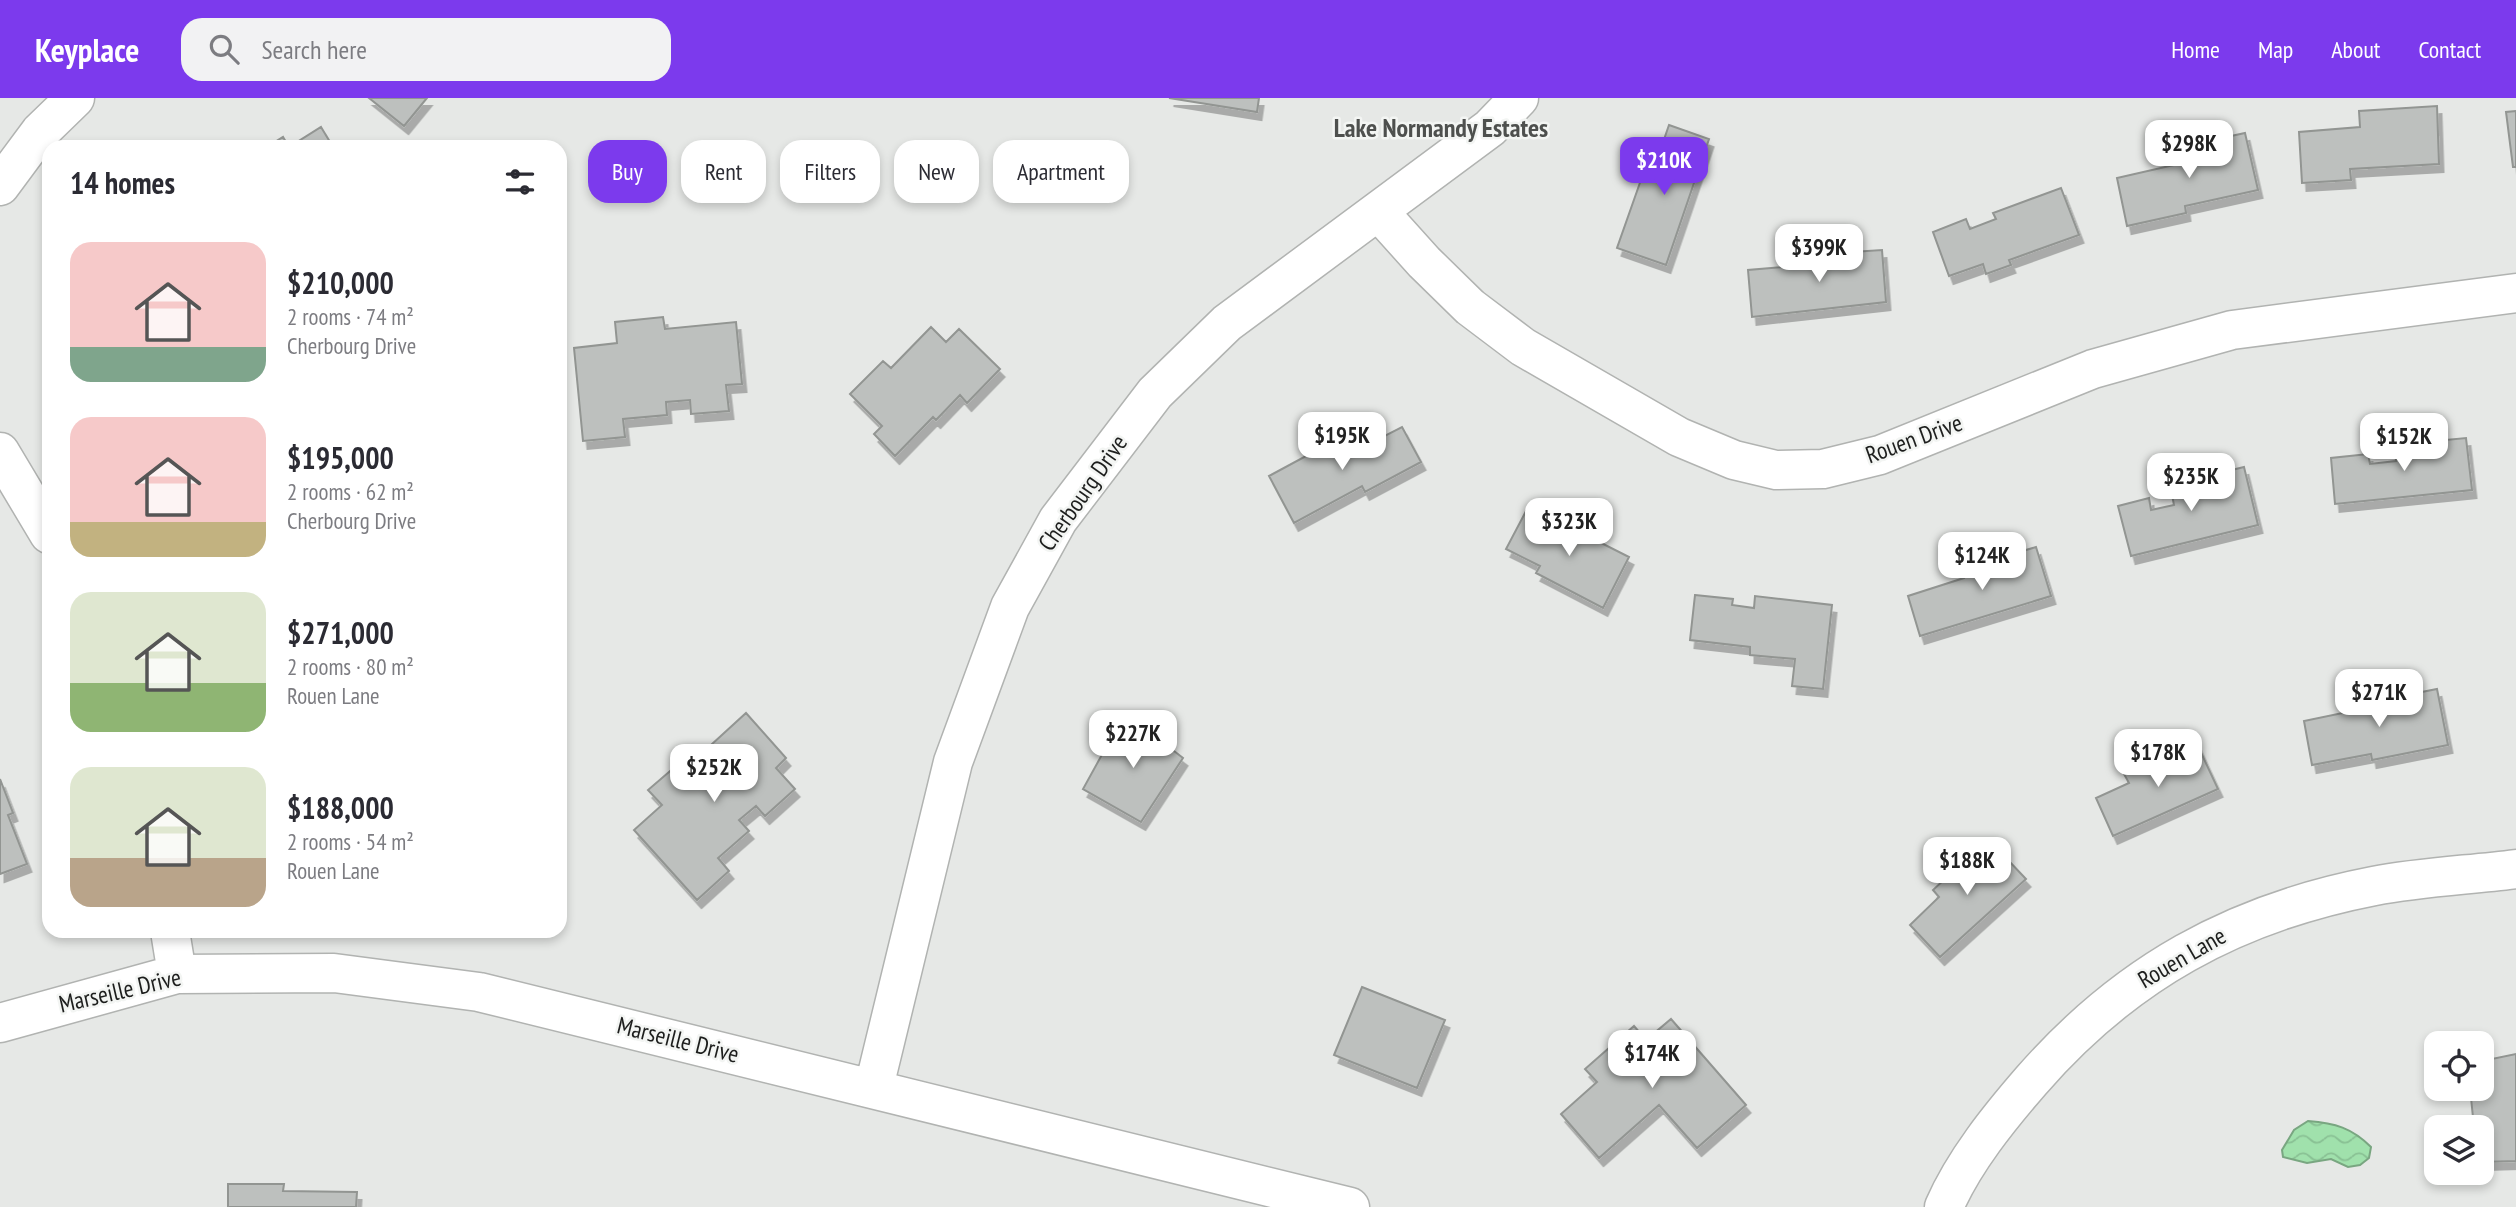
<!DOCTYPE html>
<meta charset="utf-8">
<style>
body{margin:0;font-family:"PT Sans Narrow",sans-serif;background:#f2f2f3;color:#2b2b33;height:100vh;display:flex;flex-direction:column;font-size:26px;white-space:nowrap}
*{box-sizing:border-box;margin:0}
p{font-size:23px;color:#7c7c81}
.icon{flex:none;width:38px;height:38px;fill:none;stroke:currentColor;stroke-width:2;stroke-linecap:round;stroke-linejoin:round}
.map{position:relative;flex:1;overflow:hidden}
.sheet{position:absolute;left:42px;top:42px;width:525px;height:798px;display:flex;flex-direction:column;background:#fff;border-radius:21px;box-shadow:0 4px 10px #0003}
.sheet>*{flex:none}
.top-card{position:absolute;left:588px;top:42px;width:665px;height:63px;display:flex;gap:14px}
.buttons{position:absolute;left:2424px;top:933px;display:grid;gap:14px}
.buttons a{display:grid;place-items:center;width:70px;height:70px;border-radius:14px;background:#fff;box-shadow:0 4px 10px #0003;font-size:35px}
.price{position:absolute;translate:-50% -60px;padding:0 16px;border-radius:14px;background:#fff;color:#222;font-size:23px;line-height:46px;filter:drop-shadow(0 2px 4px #0008)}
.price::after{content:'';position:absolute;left:50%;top:42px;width:21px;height:16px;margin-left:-10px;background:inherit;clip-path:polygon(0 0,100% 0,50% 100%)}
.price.selected{background:#7c3aed;color:#fff}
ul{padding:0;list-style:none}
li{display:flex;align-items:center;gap:21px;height:175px;padding:0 28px}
li span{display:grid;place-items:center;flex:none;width:196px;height:140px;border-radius:21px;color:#555}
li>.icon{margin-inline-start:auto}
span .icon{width:84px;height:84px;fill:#fffc;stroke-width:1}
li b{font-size:30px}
h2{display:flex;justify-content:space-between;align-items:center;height:84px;padding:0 28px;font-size:30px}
.chip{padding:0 24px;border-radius:21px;background:#fff;box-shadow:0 4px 10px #0003;font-size:24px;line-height:63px}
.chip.selected{background:#7c3aed;color:#fff}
header{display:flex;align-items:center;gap:42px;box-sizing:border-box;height:98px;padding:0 35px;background:#7c3aed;color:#fff}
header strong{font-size:33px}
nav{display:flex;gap:38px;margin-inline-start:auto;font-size:24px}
.search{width:490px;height:63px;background:#f2f2f3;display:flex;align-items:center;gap:18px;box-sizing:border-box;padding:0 24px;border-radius:21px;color:#7c7c81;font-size:26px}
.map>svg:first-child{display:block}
</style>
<header>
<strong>Keyplace</strong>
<div class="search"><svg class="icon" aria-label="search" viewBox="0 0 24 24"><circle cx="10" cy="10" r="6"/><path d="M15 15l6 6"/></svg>Search here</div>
<nav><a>Home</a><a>Map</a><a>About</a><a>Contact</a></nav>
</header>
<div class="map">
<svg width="2516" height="1109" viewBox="0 0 2516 1109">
<defs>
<pattern id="water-waves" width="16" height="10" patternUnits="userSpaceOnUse" patternTransform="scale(1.75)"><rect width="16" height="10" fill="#a0e1ac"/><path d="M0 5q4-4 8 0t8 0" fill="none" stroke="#89c194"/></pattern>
<filter id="shadow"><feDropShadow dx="4.5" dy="8" stdDeviation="0" flood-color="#0004"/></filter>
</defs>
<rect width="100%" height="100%" fill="#e6e8e6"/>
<path fill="url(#water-waves)" stroke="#79a681" stroke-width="2" d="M2308 1023C2335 1025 2352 1030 2371 1049L2369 1060 2360 1067 2348 1069 2331 1061 2307 1065 2283 1059 2282 1052 2294 1032Z"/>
<path fill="#bdc0be" stroke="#929592" stroke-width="2" filter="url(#shadow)" d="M369 0H427L404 28Z
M1169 0H1259L1257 14Z
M2437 8 2439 66 2350 71 2351 82 2302 85 2299 34 2360 29 2359 13Z
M2516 13V69H2513L2506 14Z
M1669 27 1709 41 1666 167 1617 150 1642 79 1650 82Z
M321 29 333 49H267L283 39 289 49Z
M2245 35 2258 92 2185 108 2186 115 2127 128 2117 80 2174 67 2171 51Z
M2061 90 2079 137 2009 162 2011 167 1986 176 1983 166 1949 178 1933 134 1966 121 1970 131 1996 121 1993 115Z
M1882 152 1886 204 1752 219 1748 172 1807 167 1806 157Z
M663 219 665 231 736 224 742 286 726 287 729 313 691 316 690 302 666 304 667 317 623 321 625 339 583 343 574 250 617 245 615 224Z
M931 229 946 244 959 231 1000 271 967 305 960 297 936 322 933 319 895 358 874 336 882 328 850 296 883 263 891 270Z
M1402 329 1421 364 1365 394 1362 388 1294 425 1269 378 1343 338 1350 349 1368 339 1371 345Z
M2466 340 2472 392 2335 406 2331 360 2368 356 2370 366 2396 363 2394 347Z
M2244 369 2258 427 2131 458 2118 408 2149 400 2151 412 2174 407 2170 387Z
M1526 413 1559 430 1562 425 1629 459 1603 510 1536 475 1540 468 1506 451Z
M2036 449 2051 498 1920 538 1908 498 1964 480 1962 471Z
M1695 497 1733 501 1732 507 1754 510 1755 498 1832 507 1823 591 1792 588 1795 561 1750 557V549L1690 542Z
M2437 591 2448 647 2372 662 2371 656 2312 667 2304 623 2362 611 2361 606Z
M746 615 786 660 776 670 795 691 765 718 756 708 739 722 749 733 718 760 729 773 697 802 634 732 662 707 648 692 683 662 688 668Z
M1125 615 1183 660 1141 724 1083 691Z
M2196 644 2218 691 2113 738 2096 700 2129 685 2124 676Z
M0 681 13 715 8 717 27 766 0 776Z
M1988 741 2026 781 1940 859 1910 827 1939 799 1933 792Z
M1362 889 1445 922 1417 990 1334 957Z
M1671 921 1746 1007 1697 1050 1659 1007 1599 1060 1561 1016 1597 984 1585 971 1634 928 1646 942Z
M2516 956V1063L2482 1064V1029H2474L2470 990H2482V963Z
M228 1086H284L283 1093 357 1094 356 1109H228Z"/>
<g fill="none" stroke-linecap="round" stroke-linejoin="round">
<defs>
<path id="minor" d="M0 88 40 34 75 0
M1379 114 1424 164 1470 209 1523 249 1679 339 1734 362 1776 372 1823 371 1880 357 2093 271 2232 232 2516 195
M0 354 49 436
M170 833 177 876
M0 925 177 876 334 875 479 894 1350 1109
M874 989 953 664 1010 509 1058 422 1155 295 1227 225 1490 30 1519 0
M1944 1109C1964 1063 1999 1020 2031 983 2125 875 2234 815 2374 788 2420 779 2469 777 2516 771"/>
</defs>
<use href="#minor" stroke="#b1b3b1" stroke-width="41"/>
<use href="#minor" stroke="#fff" stroke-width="38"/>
</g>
<g text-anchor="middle" stroke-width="5" stroke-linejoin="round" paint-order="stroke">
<g font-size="24" fill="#1d1e1d" stroke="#f3f5f3">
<text transform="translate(1914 341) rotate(-20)" y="8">Rouen Drive</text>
<text transform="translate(1083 395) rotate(-55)" y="8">Cherbourg Drive</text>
<text transform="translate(2182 860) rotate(-30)" y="8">Rouen Lane</text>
<text transform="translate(120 893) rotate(-13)" y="8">Marseille Drive</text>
<text transform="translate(678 942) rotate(14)" y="8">Marseille Drive</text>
</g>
<g font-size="26" font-weight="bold" fill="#4e504e" stroke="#f3f5f3">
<text x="1441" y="39">Lake Normandy Estates</text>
</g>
</g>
</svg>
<div class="buttons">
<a><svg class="icon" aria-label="locate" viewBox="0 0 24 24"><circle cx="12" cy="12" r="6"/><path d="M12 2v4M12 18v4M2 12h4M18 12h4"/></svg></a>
<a><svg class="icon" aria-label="layers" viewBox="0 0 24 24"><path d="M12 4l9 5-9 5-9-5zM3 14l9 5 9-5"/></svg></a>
</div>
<b class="price" style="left:2189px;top:82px">$298K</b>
<b class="price selected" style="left:1664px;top:99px">$210K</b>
<b class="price" style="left:1819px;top:186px">$399K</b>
<b class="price" style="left:1342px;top:374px">$195K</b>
<b class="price" style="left:2404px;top:375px">$152K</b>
<b class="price" style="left:2191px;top:415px">$235K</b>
<b class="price" style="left:1569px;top:460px">$323K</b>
<b class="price" style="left:1982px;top:494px">$124K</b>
<b class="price" style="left:2379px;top:631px">$271K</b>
<b class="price" style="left:1133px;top:672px">$227K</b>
<b class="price" style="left:2158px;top:691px">$178K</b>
<b class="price" style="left:714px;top:706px">$252K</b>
<b class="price" style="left:1967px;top:799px">$188K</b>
<b class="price" style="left:1652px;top:992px">$174K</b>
<div class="top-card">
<a class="chip selected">Buy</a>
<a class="chip">Rent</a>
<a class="chip">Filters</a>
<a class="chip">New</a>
<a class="chip">Apartment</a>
</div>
<section class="sheet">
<h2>14 homes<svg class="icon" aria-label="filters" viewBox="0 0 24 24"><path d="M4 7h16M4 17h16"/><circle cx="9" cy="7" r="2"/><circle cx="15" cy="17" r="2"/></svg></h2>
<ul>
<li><span style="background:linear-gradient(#f6c9c9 75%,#7fa58c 0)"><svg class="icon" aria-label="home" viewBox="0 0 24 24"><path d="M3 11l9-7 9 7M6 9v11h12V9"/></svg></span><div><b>$210,000</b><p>2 rooms · 74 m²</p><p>Cherbourg Drive</p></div></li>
<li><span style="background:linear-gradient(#f6c9c9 75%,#c2b280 0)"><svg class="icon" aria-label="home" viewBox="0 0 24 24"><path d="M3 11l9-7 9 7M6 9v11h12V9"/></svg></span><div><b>$195,000</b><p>2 rooms · 62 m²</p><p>Cherbourg Drive</p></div></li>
<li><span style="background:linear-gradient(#dfe7d0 65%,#8fb573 0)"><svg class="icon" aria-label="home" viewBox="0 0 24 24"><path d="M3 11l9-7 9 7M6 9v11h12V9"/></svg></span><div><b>$271,000</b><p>2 rooms · 80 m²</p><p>Rouen Lane</p></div></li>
<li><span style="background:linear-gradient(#dfe7d0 65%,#b9a48a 0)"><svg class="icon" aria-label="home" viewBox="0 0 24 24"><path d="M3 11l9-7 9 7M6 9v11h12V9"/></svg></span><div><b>$188,000</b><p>2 rooms · 54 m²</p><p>Rouen Lane</p></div></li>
</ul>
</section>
</div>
